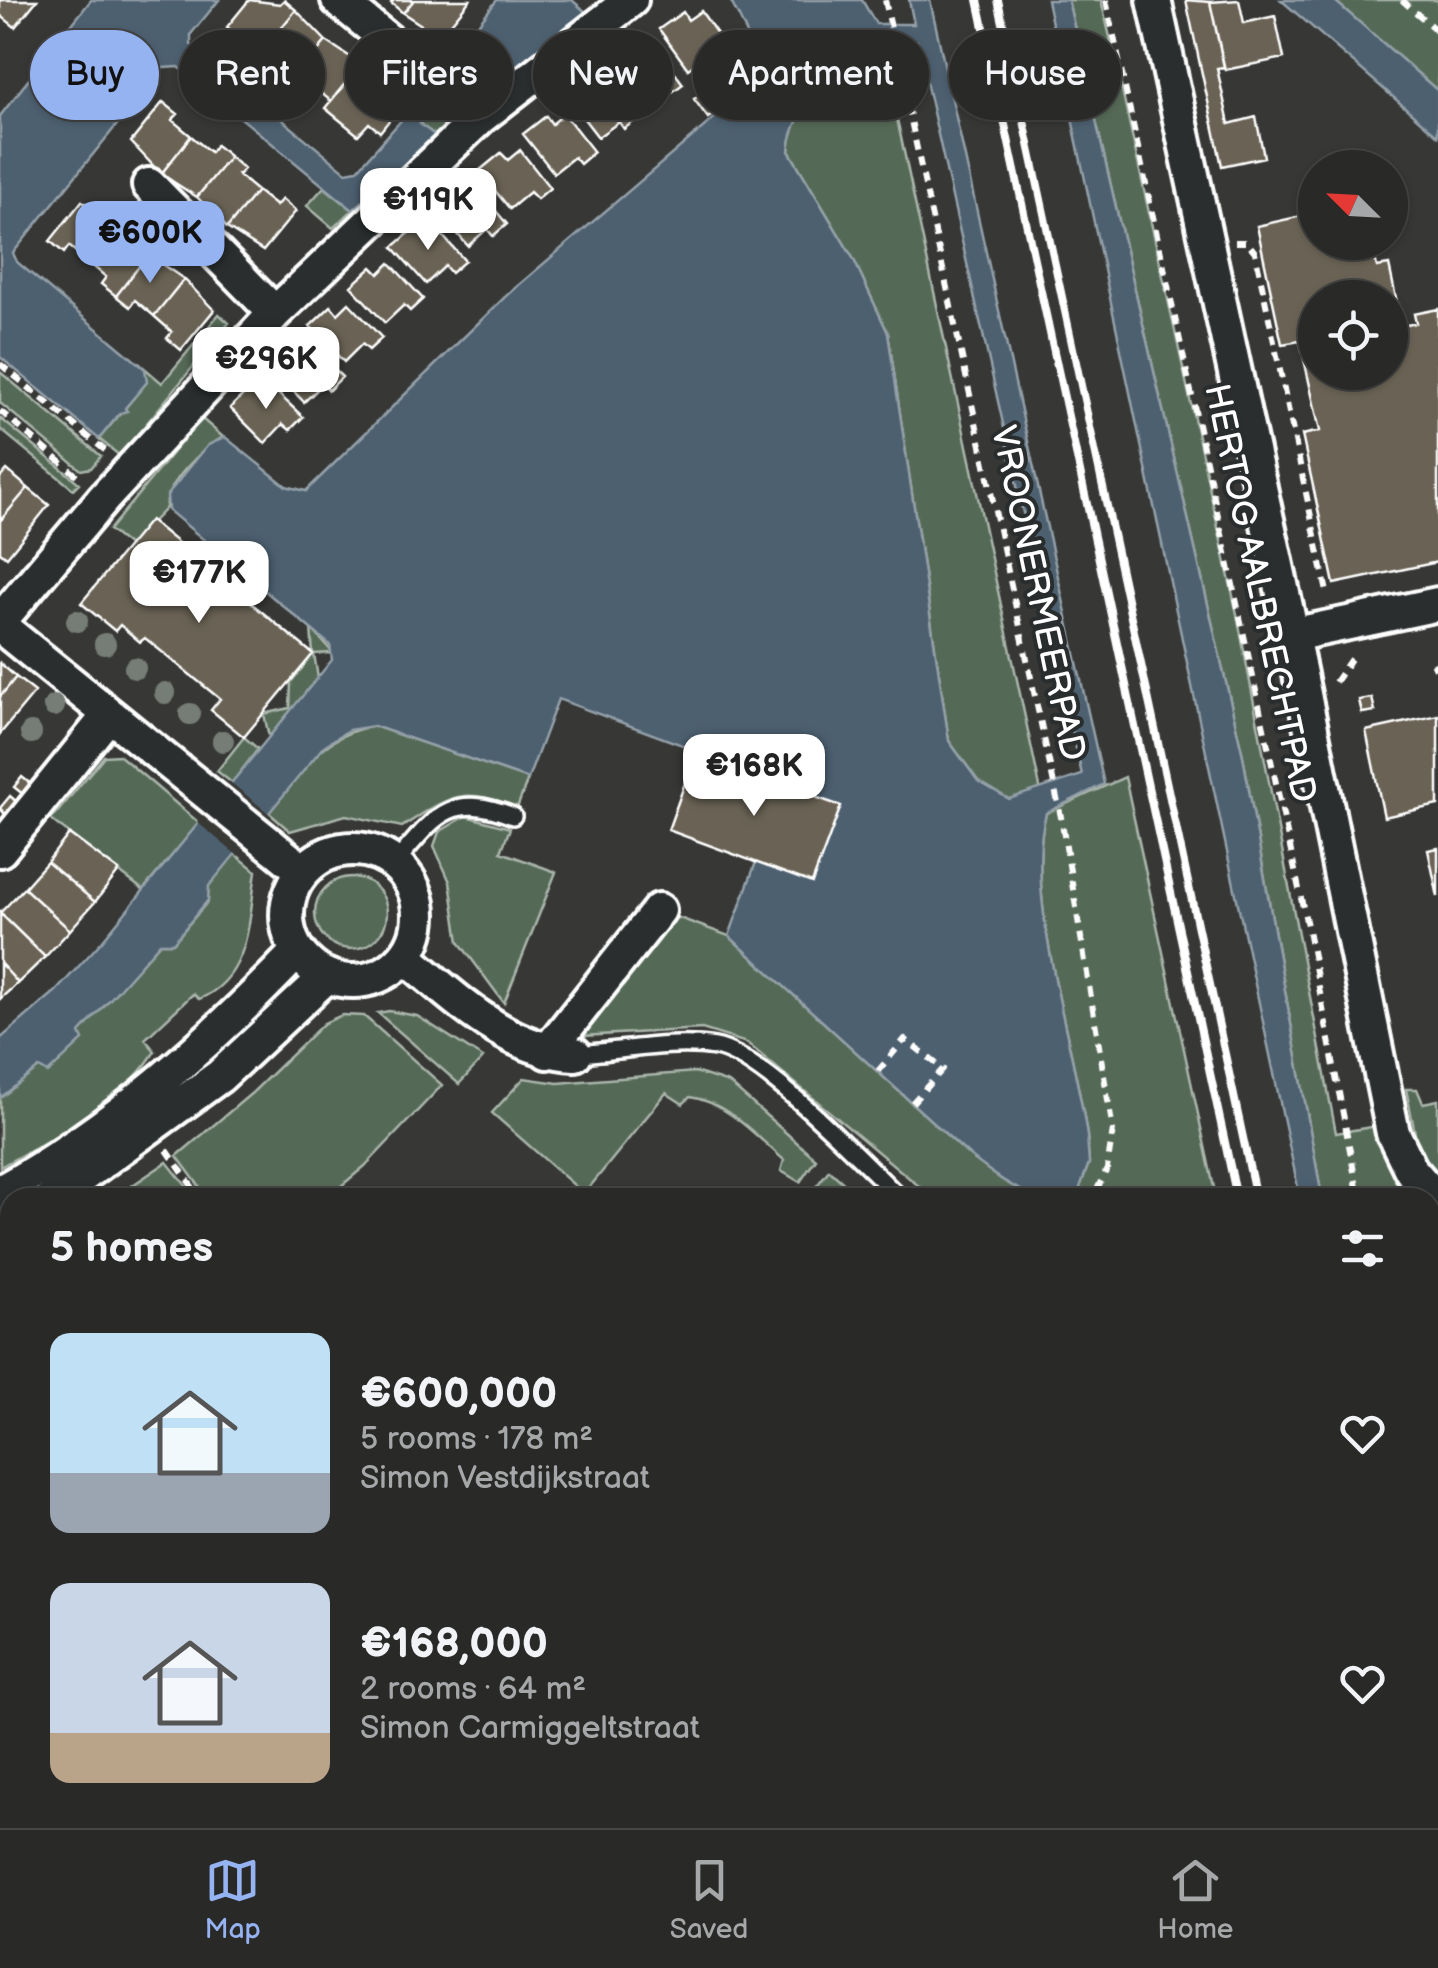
<!DOCTYPE html>
<meta charset="utf-8">
<style>
body{margin:0;font-family:"Balsamiq Sans",sans-serif;background:#353634;color:#f1f3f6;height:100vh;display:flex;flex-direction:column;font-size:38px;white-space:nowrap}
*{box-sizing:border-box;margin:0}
p{font-size:32px;color:#a5a7a8}
.icon{flex:none;width:55px;height:55px;fill:none;stroke:currentColor;stroke-width:2;stroke-linecap:round;stroke-linejoin:round}
.map{position:relative;flex:1;overflow:hidden}
.details{position:absolute;left:0px;top:1188px;width:1440px;height:642px;display:flex;flex-direction:column;background:#292a28;border-radius:30px 30px 0 0;box-shadow:0 2px 8px #0004,0 0 0 2px #454645}
.details>*{flex:none}
.banner{position:absolute;left:30px;top:30px;width:1380px;height:90px;display:flex;gap:20px}
.needle{width:65px;rotate:294deg}
.fabs{position:absolute;left:1298px;top:150px;display:grid;gap:20px}
.fabs a{display:grid;place-items:center;width:110px;height:110px;border-radius:50%;background:#292a28;box-shadow:0 2px 8px #0004,0 0 0 2px #454645;font-size:50px}
.price{position:absolute;translate:-50% -85px;padding:0 22px;border-radius:20px;background:#fff;color:#222;font-size:32px;line-height:65px;filter:drop-shadow(0 2px 5px #0008)}
.price::after{content:'';position:absolute;left:50%;top:60px;width:30px;height:22px;margin-left:-15px;background:inherit;clip-path:polygon(0 0,100% 0,50% 100%)}
.price.on{background:#95b2f1;color:#111}
ul{padding:0;list-style:none}
li{display:flex;align-items:center;gap:30px;height:250px;padding:0 50px}
li span{display:grid;place-items:center;flex:none;width:280px;height:200px;border-radius:20px;color:#555}
li>.icon{margin-inline-start:auto}
span .icon{width:120px;height:120px;fill:#fffc;stroke-width:1}
li b{font-size:42px}
h2{display:flex;justify-content:space-between;align-items:center;height:120px;padding:0 50px;font-size:42px}
.tag{padding:0 35px;border-radius:45px;background:#292a28;box-shadow:0 2px 8px #0004,0 0 0 2px #454645;font-size:35px;line-height:90px}
.tag.on{background:#95b2f1;color:#111}
.tabs{display:flex;justify-content:space-around;align-items:center;height:140px;border-top:2px solid #454645;background:#292a28;font-size:28px;color:#a5a7a8}
.tabs a{display:grid;justify-items:center;gap:5px}
.tabs .on{color:#95b2f1}
.map>svg:first-child{display:block}
</style>
<div class="map">
<svg width="1438" height="1828" viewBox="0 0 1438 1828">
<rect width="100%" height="100%" fill="#373836"/>
<filter id="ink" filterUnits="userSpaceOnUse"><feTurbulence type="fractalNoise" baseFrequency=".01" numOctaves="2"/><feDisplacementMap in="SourceGraphic" scale="20" xChannelSelector="R" yChannelSelector="G"/><feConvolveMatrix kernelMatrix="1 2 1 2 8 2 1 2 1" color-interpolation-filters="sRGB"/></filter>
<g filter="url(#ink)">
<path fill="#556b57" stroke="#aab5ab" stroke-width="2.5" d="M1068 0H1101L1115 58 1237 614 1336 1133 1377 1126 1394 1177 1411 1197H1322L1243 756Z
M1334 0H1438V91L1345 10Z
M881 44 1041 792 1009 800 978 781 949 741 888 333 853 258 789 151C792 100 833 55 881 44Z
M460 47V58L465 63 461 69 470 68 494 88 481 99 443 68Z
M418 99 449 125 436 136 420 124V115L415 120 402 118Z
M324 187 353 210 333 228 307 206Z
M219 314 229 323 120 456 99 439 147 382 141 365 162 383Z
M0 372 101 456 91 468 81 470 0 403Z
M0 418 79 483 73 489 0 429Z
M201 418 223 437C203 448 165 484 166 508L129 546 109 530Z
M311 628 333 653 314 654 318 678 269 737 264 714 290 708 291 682 313 654Z
M374 726 528 779 517 808C461 785 450 796 402 827L346 815 290 831 268 812C301 774 320 734 374 726Z
M244 737 258 749 232 783 217 771Z
M119 755 199 823 143 890 51 820 104 756Z
M1125 777 1216 1197H1076L1089 1163 1087 1136C1075 1048 1023 893 1046 813Z
M466 816 510 828 501 852 556 872 504 1003 459 942 450 882 434 846 439 832Z
M234 853 256 871C249 917 251 978 199 999L193 994 145 1039 155 1051C124 1103 52 1138 0 1167V1098L79 1033 160 943H173L208 901V886Z
M315 913a36 36 0 1 1 72 0a36 36 0 1 1-72 0Z
M671 915 729 936 971 1157 1031 1197H932L747 1043 702 1029 581 1036Z
M389 1011 417 1016 483 1058 459 1084 378 1013Z
M364 1016 442 1085 365 1166 328 1197H203L205 1194 177 1156 253 1092 324 1023 342 1015Z
M695 1072 729 1083 816 1159 800 1182 781 1171 784 1160C757 1137 727 1102 690 1097L683 1104 666 1093 584 1194 492 1113 524 1078 558 1083Z
M1406 1089H1417L1423 1103 1438 1100V1176L1418 1148Z
M167 1162 195 1197H115Z
M829 1170 859 1197H808Z
M1430 1223 1438 1238V1732L1430 1734Z
M0 1668 10 1669V1820H67L59 1828H0Z
M168 1820H496L469 1828H141Z
M533 1820H1074L1041 1828H506Z"/>
<path fill="#4d6070" stroke="#94a0a9" stroke-width="2.5" fill-rule="evenodd" d="M91 0H219L191 34V45L346 172 357 170 405 116 415 120 420 114 425 118 420 124 436 136 353 210 179 67 163 68 13 253 17 262 145 369 147 382 125 408 127 411 120 413 99 439 0 357V116Z
M497 0H572L588 14 494 87 471 68 465 74 461 70 465 63 458 50Z
M730 0H862L876 24H914L909 0H930L1104 784 1046 813C1023 893 1075 1048 1087 1136L1089 1163 1077 1196C1031 1204 1006 1184 971 1157L729 936 756 862 812 883 840 806 695 755 696 750 558 699 528 779 374 726 349 730 324 746 209 886 208 900 173 943H160L80 1033 83 1040 48 1073 39 1068 0 1098V1039L56 991 102 941 332 660 330 645 168 510 167 495 208 445 225 437 286 486 306 491 507 295 746 91C763 55 747 33 730 0ZM917 41 1082 775 1009 799 978 781 949 741 888 333 853 258 789 151C790 135 797 121 804 107 828 58 864 42 917 41Z
M1047 0H1068L1243 756 1322 1197H1300Z
M1281 0H1334L1438 91V136Z"/>
<path fill="#373836" d="M229 781 272 816 238 856 197 822Z"/>
<path fill="#6b6454" stroke="#fff" stroke-width="2.5" fill-rule="evenodd" d="M0 0H37L15 27 0 15Z
M249 0 280 4 284 0 296 10 265 47 246 32 241 38 227 27Z
M394 0H414L403 13 391 3Z
M414 0H470L440 37 403 13Z
M1186 0 1210 2 1224 67 1217 68 1229 124 1256 117 1264 157 1222 166Z
M1239 0 1244 23 1275 16 1284 58 1225 70 1210 2Z
M296 10 326 41 293 81 260 54Z
M701 11 729 51 714 61 709 54 688 69 659 29 683 12 688 20Z
M326 41 361 64 331 101 312 86 307 92 293 81Z
M655 45 683 84 660 101 655 94 643 103 613 63 636 46 642 54Z
M361 64 374 74 371 78 402 104 380 132 369 123 358 135 325 108Z
M609 79 638 118 624 129 619 122 598 137 568 98 591 81 597 89Z
M707 90 721 109 708 118 694 99Z
M163 102 178 114 172 120 191 136 161 174 131 142Z
M564 114 594 152 580 164 574 157 554 173 523 134 546 116 552 124Z
M191 136 210 152 216 145 230 157 197 197 161 174Z
M520 150 550 188 537 199 530 192 510 209 479 171 501 153 508 160Z
M230 157 244 169 238 175 257 191 227 228 197 197Z
M476 187 507 224 493 236 487 229 468 246 435 208 458 190 464 198Z
M257 191 276 206 282 199 296 211 263 251 227 228Z
M82 201 119 224 88 262 69 246 64 253 50 241Z
M1315 213V242H1372L1377 267 1389 265 1402 326 1416 323 1414 314 1438 309V562L1334 584 1302 435 1320 431 1300 341 1282 344 1257 226ZM1315 298H1390V372H1315Z
M119 224 148 255 116 296 101 284 106 277 88 262Z
M433 225 465 261 451 273 445 266 426 284 393 247 415 228 421 235Z
M148 255 184 279 154 316 135 300 130 307 116 296Z
M390 263 423 299 410 311 404 305 385 323 351 286 372 267 379 274Z
M184 279 214 310 181 350 167 338 172 332 154 316Z
M349 303 382 338 369 350 362 344 344 362 310 326 331 306 338 314Z
M308 343 342 377 329 390 323 384 304 402 269 367 289 347 297 354Z
M268 384 303 417 290 430 283 424 265 443 230 408 250 388 257 395Z
M7 470 28 488 0 521V478Z
M28 488 49 505 7 557 0 552V521Z
M150 520 313 654 244 737 211 710 220 699 145 638 140 642 120 625 115 631 81 603Z
M0 663 16 677 0 697Z
M16 677 35 692 0 734V697Z
M1372 698 1375 711 1362 713 1359 700Z
M1438 715V805L1384 817 1366 731Z
M695 755 841 806 812 883 668 830Z
M22 777 32 785 24 795 14 787Z
M10 796 18 803 7 817 0 808Z
M69 834 119 871 95 902 47 862Z
M1438 848V897L1428 850Z
M47 862 95 902 70 930 24 888Z
M24 888 70 930 45 957 0 913Z
M0 913 45 957 18 983 0 963Z
M0 963 18 983 0 999Z
M10 1519V1645L0 1644V1521Z"/>
<g fill="none" stroke-linecap="round" stroke-linejoin="round">
<defs>
<path id="lane" d="M395 863C435 817 449 791 513 816
M575 1054C619 1052 671 1040 715 1047 762 1055 862 1161 900 1198
M1225 1820 1227 1828"/>
<path id="street" d="M338 0 482 116
M1154 0 1291 630 1393 1133 1411 1170 1438 1201
M149 185 275 313
M0 621 104 498 275 313 482 116 631 0
M0 626 303 871
M1292 635 1438 604
M287 915a66 66 0 1 1 132 0a66 66 0 1 1-132 0Z
M0 850 108 716
M405 957C457 999 506 1050 575 1054
M547 1052 659 910
M0 1192C114 1128 207 1046 297 952
M52 1198 220 1076 326 977
M0 1225 10 1220"/>
<path id="highway" d="M1430 1760 1438 1758
M1128 1828 1165 1820
M1360 1828 1396 1820"/>
</defs>
<use href="#lane" stroke="#fff" stroke-width="22"/>
<use href="#street" stroke="#fff" stroke-width="40"/>
<use href="#highway" stroke="#fff" stroke-width="62"/>
<path stroke="#fff" stroke-width="6" stroke-dasharray="10 8" stroke-linecap="butt" d="M885 0 1061 817 1113 1130 1107 1169 1093 1198
M1106 0 1309 935 1359 1198
M1402 0 1438 32
M1235 242H1247L1255 252 1328 597
M0 364 107 452
M0 411 80 478
M1432 667 1438 664
M1335 682 1353 656
M878 1071 905 1039 943 1069 912 1103
M167 1150 200 1198
M1430 1500 1438 1526
M65 1828 74 1820
M114 1828 142 1820"/>
<use href="#lane" stroke="#2a2d2e" stroke-width="15"/>
<use href="#street" stroke="#2a2d2e" stroke-width="32"/>
<use href="#highway" stroke="#2a2d2e" stroke-width="55"/>
<path stroke="#fff" stroke-width="8" d="M978 0 1237 1198
M998 0 1256 1198
M1371 1820 1373 1828
M1390 1820 1392 1828"/>
</g>
<g fill="#767d76">
<circle cx="77" cy="621" r="11"/>
<circle cx="105" cy="644" r="11"/>
<circle cx="135" cy="668" r="11"/>
<circle cx="165" cy="693" r="11"/>
<circle cx="54" cy="706" r="11"/>
<circle cx="190" cy="714" r="11"/>
<circle cx="31" cy="733" r="11"/>
<circle cx="223" cy="741" r="11"/>
</g>
</g>
<g text-anchor="middle" stroke-width="8" stroke-linejoin="round" paint-order="stroke">
<g font-size="35" fill="#fff" stroke="#2a2d2e">
<text transform="translate(1039 593) rotate(78)" y="12">VROONERMEERPAD</text>
<text transform="translate(1261 593) rotate(78)" y="12">HERTOG AALBRECHTPAD</text>
</g>
</g>
</svg>
<div class="fabs">
<a><svg class="needle" viewBox="-14 -14 28 28"><path d="M0-13l5 13h-10z" fill="#e53935"/><path d="M0 13l5-13h-10z" fill="#a5a7a8"/></svg></a>
<a><svg class="icon" aria-label="locate" viewBox="0 0 24 24"><circle cx="12" cy="12" r="6"/><path d="M12 2v4M12 18v4M2 12h4M18 12h4"/></svg></a>
</div>
<b class="price" style="left:428px;top:253px">€119K</b>
<b class="price on" style="left:150px;top:286px">€600K</b>
<b class="price" style="left:266px;top:412px">€296K</b>
<b class="price" style="left:199px;top:626px">€177K</b>
<b class="price" style="left:754px;top:819px">€168K</b>
<div class="banner">
<a class="tag on">Buy</a>
<a class="tag">Rent</a>
<a class="tag">Filters</a>
<a class="tag">New</a>
<a class="tag">Apartment</a>
<a class="tag">House</a>
</div>
<section class="details">
<h2>5 homes<svg class="icon" aria-label="filters" viewBox="0 0 24 24"><path d="M4 7h16M4 17h16"/><circle cx="9" cy="7" r="2"/><circle cx="15" cy="17" r="2"/></svg></h2>
<ul>
<li><span style="background:linear-gradient(#bfe0f5 70%,#9aa5b1 0)"><svg class="icon" aria-label="home" viewBox="0 0 24 24"><path d="M3 11l9-7 9 7M6 9v11h12V9"/></svg></span><div><b>€600,000</b><p>5 rooms · 178 m²</p><p>Simon Vestdijkstraat</p></div><svg class="icon" aria-label="heart" viewBox="0 0 24 24"><path d="M12 20l-8-8c-3-5 5-10 8-4 3-6 11-1 8 4z"/></svg></li>
<li><span style="background:linear-gradient(#c9d6e8 75%,#b9a48a 0)"><svg class="icon" aria-label="home" viewBox="0 0 24 24"><path d="M3 11l9-7 9 7M6 9v11h12V9"/></svg></span><div><b>€168,000</b><p>2 rooms · 64 m²</p><p>Simon Carmiggeltstraat</p></div><svg class="icon" aria-label="heart" viewBox="0 0 24 24"><path d="M12 20l-8-8c-3-5 5-10 8-4 3-6 11-1 8 4z"/></svg></li>
</ul>
</section>
</div>
<nav class="tabs">
<a class="on"><svg class="icon" aria-label="map" viewBox="0 0 24 24"><path d="M3 6l6-2 6 2 6-2v14l-6 2-6-2-6 2zM9 4v14M15 6v14"/></svg>Map</a>
<a><svg class="icon" aria-label="saved" viewBox="0 0 24 24"><path d="M7 4h10v16l-5-4-5 4z"/></svg>Saved</a>
<a><svg class="icon" aria-label="home" viewBox="0 0 24 24"><path d="M3 11l9-7 9 7M6 9v11h12V9"/></svg>Home</a>
</nav>
